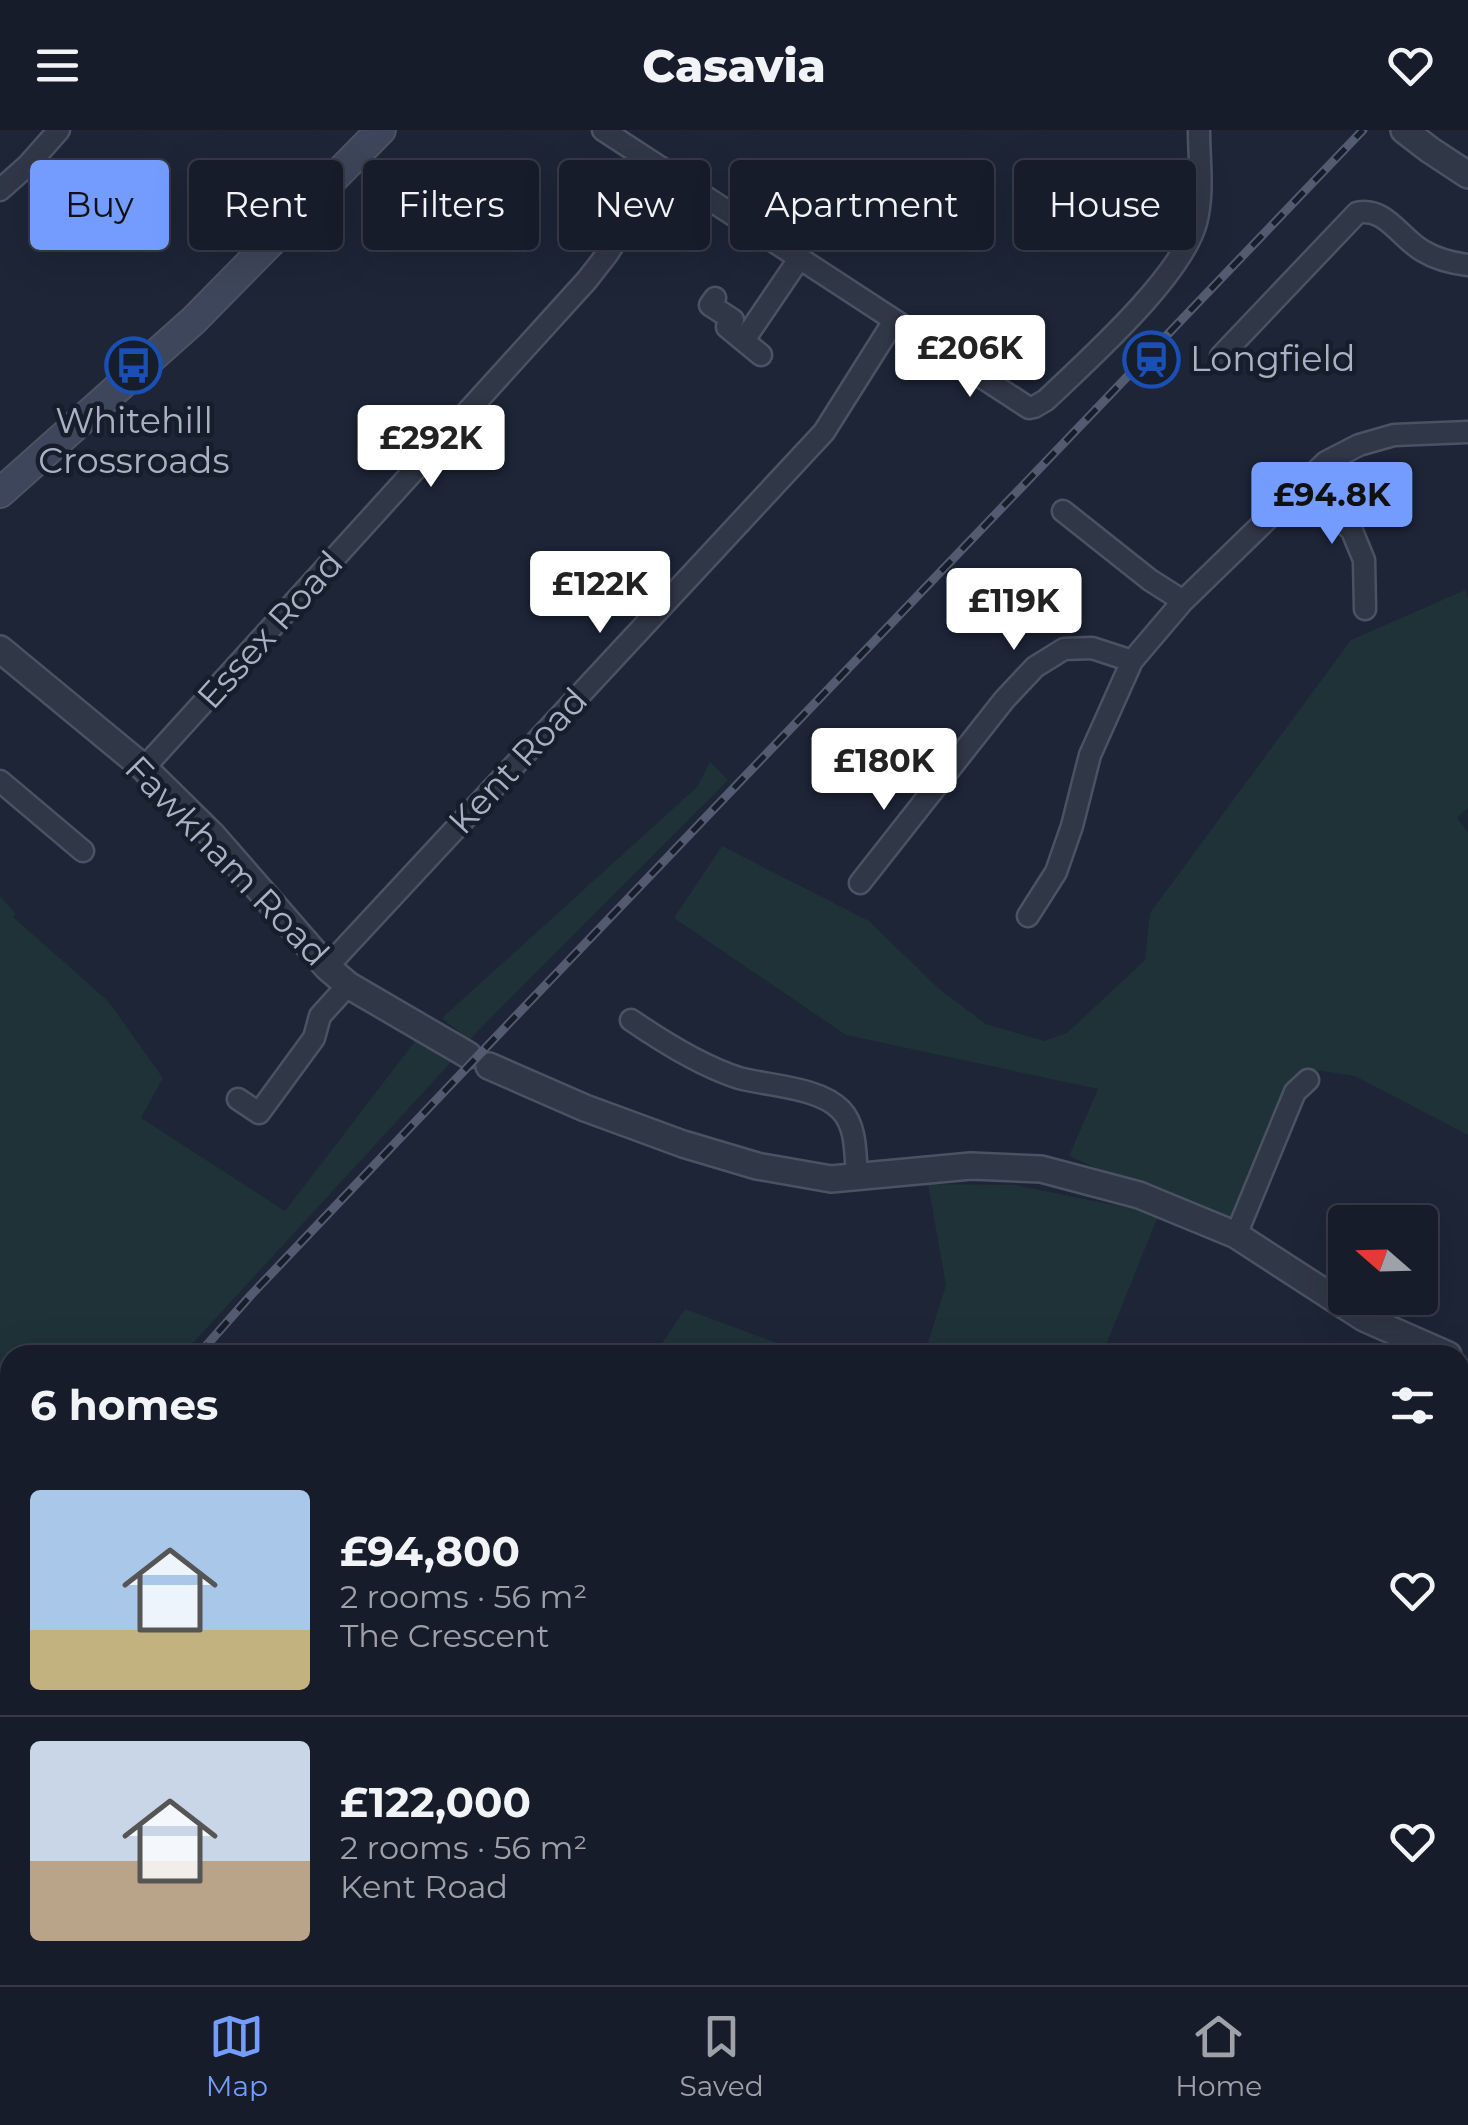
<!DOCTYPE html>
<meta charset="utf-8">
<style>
body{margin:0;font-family:Montserrat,sans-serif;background:#1f2531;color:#f1f3f6;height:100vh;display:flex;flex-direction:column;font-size:38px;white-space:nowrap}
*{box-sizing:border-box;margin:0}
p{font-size:32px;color:#9ea1a8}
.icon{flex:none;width:55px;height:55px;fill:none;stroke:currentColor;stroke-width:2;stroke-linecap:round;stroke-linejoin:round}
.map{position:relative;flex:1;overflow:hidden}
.details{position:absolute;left:0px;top:1215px;width:1470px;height:640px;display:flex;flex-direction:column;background:#161c29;border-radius:30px 30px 0 0;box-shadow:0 10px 40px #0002,0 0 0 2px #353a46}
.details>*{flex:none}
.banner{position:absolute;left:30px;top:30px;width:1410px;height:90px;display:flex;gap:20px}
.needle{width:65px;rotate:290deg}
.tools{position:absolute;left:1328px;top:1075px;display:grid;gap:20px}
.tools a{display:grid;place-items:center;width:110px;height:110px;border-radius:10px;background:#161c29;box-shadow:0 10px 40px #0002,0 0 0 2px #353a46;font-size:50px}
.price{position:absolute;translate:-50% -85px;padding:0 22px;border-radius:10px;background:#fff;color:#222;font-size:32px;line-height:65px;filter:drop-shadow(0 2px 5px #0008)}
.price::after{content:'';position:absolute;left:50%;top:60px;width:30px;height:22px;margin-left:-15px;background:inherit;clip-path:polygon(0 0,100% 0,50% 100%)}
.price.active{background:#749cff;color:#111}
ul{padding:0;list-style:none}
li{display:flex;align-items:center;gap:30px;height:250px;padding:0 30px}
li+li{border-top:2px solid #353a46}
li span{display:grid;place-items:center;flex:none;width:280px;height:200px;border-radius:10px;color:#555}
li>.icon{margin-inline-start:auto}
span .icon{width:120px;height:120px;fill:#fffc;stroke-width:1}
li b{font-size:42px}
h2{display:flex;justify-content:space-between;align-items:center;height:120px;padding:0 30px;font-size:42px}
.pill{padding:0 35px;border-radius:10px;background:#161c29;box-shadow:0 10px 40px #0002,0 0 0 2px #353a46;font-size:35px;line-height:90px}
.pill.active{background:#749cff;color:#111}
header{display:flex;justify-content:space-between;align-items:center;height:130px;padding:0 30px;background:#161c29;font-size:45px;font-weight:800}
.tabs{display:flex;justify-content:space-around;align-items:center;height:140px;border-top:2px solid #353a46;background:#161c29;font-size:28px;color:#9ea1a8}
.tabs a{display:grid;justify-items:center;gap:5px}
.tabs .active{color:#749cff}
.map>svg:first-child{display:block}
</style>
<header><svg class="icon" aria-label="menu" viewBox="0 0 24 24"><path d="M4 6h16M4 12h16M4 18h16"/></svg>Casavia<svg class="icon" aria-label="heart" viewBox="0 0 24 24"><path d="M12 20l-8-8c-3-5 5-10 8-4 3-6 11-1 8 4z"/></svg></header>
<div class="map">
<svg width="1468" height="1855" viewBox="0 0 1468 1855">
<rect width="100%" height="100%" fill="#1d2537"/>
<path fill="#1f3238" d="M1465 460 1468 469V678L1457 688 1468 702V1005L1355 946 1309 939 1290 957 1230 1091 1190 1080 1069 1026 1098 959 846 905 674 788 722 716 869 791 939 859 986 894 1044 911 1067 903 1145 830 1150 783 1351 510Z
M710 632 728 650 469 910 442 888 697 657Z
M0 766 16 784 13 787 108 871 163 948 141 988 285 1081 416 910 453 930 182 1225H10V1298L0 1284Z
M928 1054 1015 1055 1159 1084 1102 1225H924L946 1155Z
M685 1179 809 1225H654Z
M10 1504V1845H1460V1604L1468 1611V1855H0V1517Z"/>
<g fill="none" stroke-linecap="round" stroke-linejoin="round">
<defs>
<path id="minor" d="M603 0 1029 278 1034 277 1046 270C1088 230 1181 147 1196 93 1204 63 1199 31 1199 0
M0 60 28 35 59 0
M715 168 710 175 733 190 727 197 761 225
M744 210 799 129
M1221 226 1357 83C1385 76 1401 109 1423 121 1436 129 1452 133 1468 135
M1305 354 1352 401 1364 430 1365 479
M1063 381 1150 450 1183 471
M144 638 587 150 608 123 662 38
M0 651 83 721
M860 753 1004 570 1035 537 1064 519 1092 518 1132 531
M1028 786 1056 742 1072 696 1090 625 1132 531 1183 471 1326 332 1359 315 1394 305 1468 302
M327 837 824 302 894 191
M631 890C663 912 701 936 739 948 769 956 819 957 841 980 857 997 855 1024 857 1046
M238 969 259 983 314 908 320 886 348 855
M1236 1105 1295 962 1308 950"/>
<path id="tertiary" d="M1404 0 1430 20 1468 45
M0 519 144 638 213 706 327 837 348 855 468 925
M489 936 585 978 683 1014 757 1036 831 1049 971 1036 1041 1039 1139 1065 1236 1105 1364 1188 1448 1225"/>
<path id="secondary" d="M0 363 194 190 381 0"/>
</defs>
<use href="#minor" stroke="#4b5262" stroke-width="25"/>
<use href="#tertiary" stroke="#4b5262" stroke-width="30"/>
<use href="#secondary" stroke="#4b5262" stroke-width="32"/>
<use href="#minor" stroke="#303747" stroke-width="20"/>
<use href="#tertiary" stroke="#303747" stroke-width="25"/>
<use href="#secondary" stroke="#3e465b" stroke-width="28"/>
<defs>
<path id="rail" d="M198 1225 251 1165 512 890 1363 0
M0 1462 10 1449"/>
</defs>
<use href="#rail" stroke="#525b6f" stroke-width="9"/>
<use href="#rail" stroke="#161d2b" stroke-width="5" stroke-dasharray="15" stroke-linecap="butt"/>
</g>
<defs>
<symbol id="station-ring" viewBox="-11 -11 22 22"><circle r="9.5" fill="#161d2b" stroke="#1a4fb4" stroke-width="1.5"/><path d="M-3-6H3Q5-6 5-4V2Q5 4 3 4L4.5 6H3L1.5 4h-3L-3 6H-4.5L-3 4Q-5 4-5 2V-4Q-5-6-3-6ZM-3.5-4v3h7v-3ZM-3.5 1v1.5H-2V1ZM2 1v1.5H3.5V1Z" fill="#1a4fb4"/></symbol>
<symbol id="bus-ring" viewBox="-11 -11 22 22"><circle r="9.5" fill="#161d2b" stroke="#1a4fb4" stroke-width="1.5"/><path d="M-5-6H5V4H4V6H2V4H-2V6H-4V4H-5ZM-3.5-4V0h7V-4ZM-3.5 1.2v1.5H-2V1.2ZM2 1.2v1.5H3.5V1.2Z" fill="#1a4fb4"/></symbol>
</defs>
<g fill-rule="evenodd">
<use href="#station-ring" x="1120" y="198" width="63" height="63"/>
<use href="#bus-ring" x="102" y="204" width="63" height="63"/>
</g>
<g text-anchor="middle" stroke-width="9" stroke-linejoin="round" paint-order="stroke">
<g font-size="35" fill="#aab1c5" stroke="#161d2b" text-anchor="start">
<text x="1190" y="241">Longfield</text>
<text x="134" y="303" text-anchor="middle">Whitehill<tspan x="134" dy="40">Crossroads</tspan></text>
</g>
<g font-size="35" fill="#aab1c5" stroke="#161d2b">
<text transform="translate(270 500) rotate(-48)" y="12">Essex Road</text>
<text transform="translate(518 631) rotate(-47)" y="12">Kent Road</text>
<text transform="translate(227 731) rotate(46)" y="12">Fawkham Road</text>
</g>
</g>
</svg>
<div class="tools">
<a><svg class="needle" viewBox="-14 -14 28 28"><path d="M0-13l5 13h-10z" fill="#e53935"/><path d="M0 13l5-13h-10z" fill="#9ea1a8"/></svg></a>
</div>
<b class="price" style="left:970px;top:270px">£206K</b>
<b class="price" style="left:431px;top:360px">£292K</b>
<b class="price active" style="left:1332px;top:417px">£94.8K</b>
<b class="price" style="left:600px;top:506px">£122K</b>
<b class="price" style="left:1014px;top:523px">£119K</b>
<b class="price" style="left:884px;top:683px">£180K</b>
<div class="banner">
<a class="pill active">Buy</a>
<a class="pill">Rent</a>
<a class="pill">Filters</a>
<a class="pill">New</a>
<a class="pill">Apartment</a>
<a class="pill">House</a>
</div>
<section class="details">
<h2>6 homes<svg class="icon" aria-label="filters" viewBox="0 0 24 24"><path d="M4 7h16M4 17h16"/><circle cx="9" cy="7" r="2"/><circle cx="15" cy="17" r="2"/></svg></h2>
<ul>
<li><span style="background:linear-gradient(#a9c7e8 70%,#c2b280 0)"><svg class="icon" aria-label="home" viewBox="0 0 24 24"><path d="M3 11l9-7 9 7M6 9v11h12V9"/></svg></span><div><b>£94,800</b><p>2 rooms · 56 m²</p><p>The Crescent</p></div><svg class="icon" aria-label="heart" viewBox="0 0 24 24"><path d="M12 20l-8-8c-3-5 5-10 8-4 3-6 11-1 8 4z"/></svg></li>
<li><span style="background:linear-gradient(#c9d6e8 60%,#b9a48a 0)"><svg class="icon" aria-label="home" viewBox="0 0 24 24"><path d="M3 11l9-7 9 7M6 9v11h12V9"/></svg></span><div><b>£122,000</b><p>2 rooms · 56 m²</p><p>Kent Road</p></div><svg class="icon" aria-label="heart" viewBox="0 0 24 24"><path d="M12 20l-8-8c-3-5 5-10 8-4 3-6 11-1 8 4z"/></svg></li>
</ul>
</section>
</div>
<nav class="tabs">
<a class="active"><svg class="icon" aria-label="map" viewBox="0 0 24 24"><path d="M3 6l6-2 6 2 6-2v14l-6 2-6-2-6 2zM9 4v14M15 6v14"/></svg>Map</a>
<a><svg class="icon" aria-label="saved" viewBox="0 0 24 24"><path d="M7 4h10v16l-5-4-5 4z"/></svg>Saved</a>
<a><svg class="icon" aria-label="home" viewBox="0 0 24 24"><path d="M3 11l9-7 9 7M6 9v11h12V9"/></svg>Home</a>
</nav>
